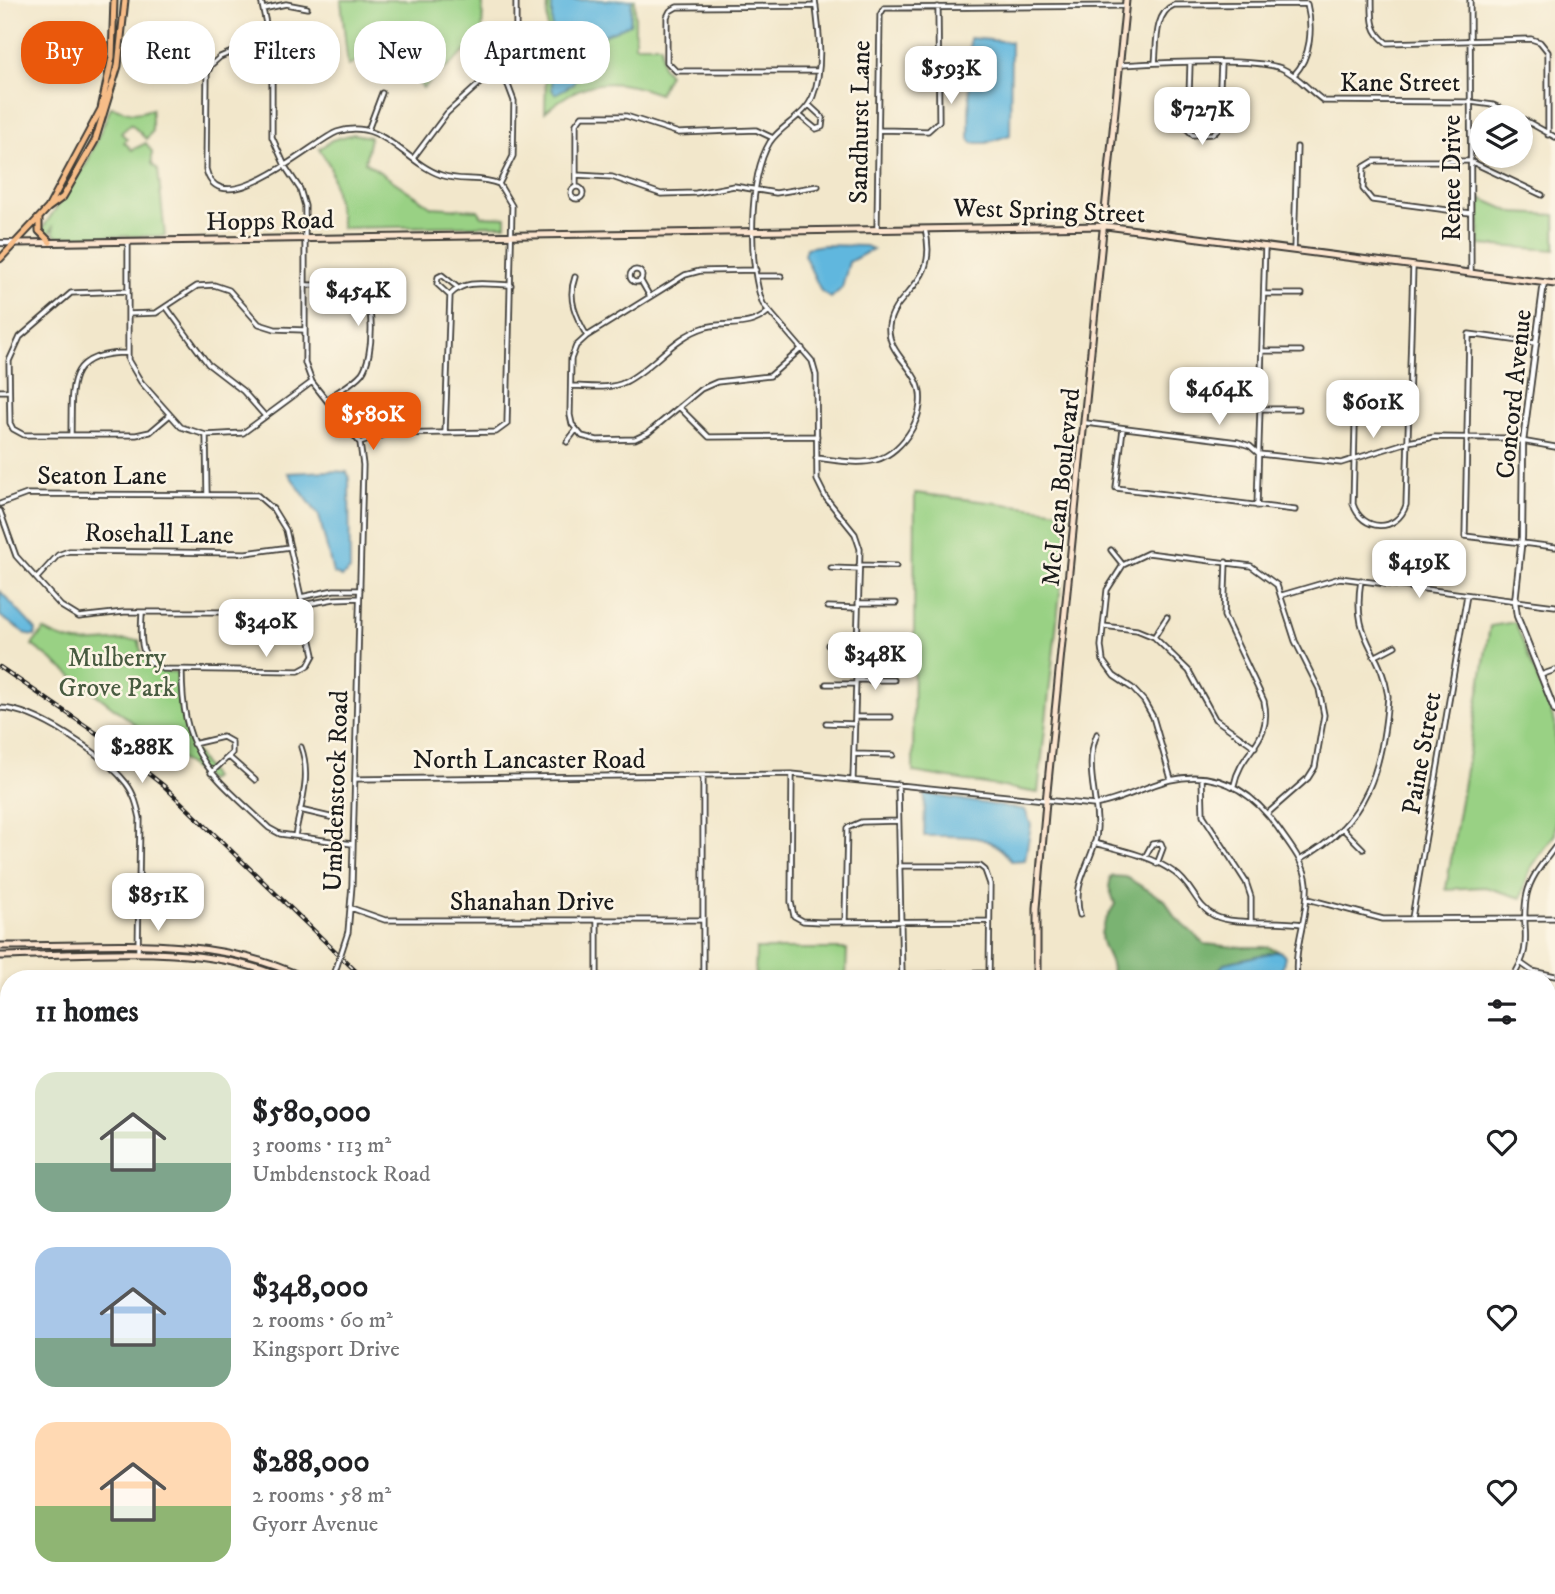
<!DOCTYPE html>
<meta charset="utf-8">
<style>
body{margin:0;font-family:"IM FELL DW Pica",serif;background:#f2f2f2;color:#202124;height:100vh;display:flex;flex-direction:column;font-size:26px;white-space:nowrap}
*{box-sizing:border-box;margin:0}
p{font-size:23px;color:#757577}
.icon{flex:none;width:38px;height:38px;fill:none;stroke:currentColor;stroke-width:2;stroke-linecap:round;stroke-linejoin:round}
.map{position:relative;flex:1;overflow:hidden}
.panel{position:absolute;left:0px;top:970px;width:1556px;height:625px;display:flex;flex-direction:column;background:#fff;border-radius:28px 28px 0 0;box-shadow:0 4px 10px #0003}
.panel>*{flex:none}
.top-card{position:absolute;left:21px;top:21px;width:700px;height:63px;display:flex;gap:14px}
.buttons{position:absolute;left:1470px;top:105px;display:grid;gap:14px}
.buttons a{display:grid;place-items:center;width:63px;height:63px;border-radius:50%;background:#fff;box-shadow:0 4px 10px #0003;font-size:35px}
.price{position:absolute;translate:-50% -60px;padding:0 16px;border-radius:14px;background:#fff;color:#222;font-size:23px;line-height:46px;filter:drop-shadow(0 2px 4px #0008)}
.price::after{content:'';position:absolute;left:50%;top:42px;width:21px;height:16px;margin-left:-10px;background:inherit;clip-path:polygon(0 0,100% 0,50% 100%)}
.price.selected{background:#ea580c;color:#fff}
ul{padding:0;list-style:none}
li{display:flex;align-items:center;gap:21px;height:175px;padding:0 35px}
li span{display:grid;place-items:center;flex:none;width:196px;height:140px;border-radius:21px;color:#555}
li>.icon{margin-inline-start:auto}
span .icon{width:84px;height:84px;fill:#fffc;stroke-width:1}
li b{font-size:30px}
h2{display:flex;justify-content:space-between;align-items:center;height:84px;padding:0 35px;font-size:30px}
.pill{padding:0 24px;border-radius:28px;background:#fff;box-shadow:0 4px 10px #0003;font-size:24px;line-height:63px}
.pill.selected{background:#ea580c;color:#fff}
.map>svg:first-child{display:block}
</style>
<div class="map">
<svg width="1555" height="1594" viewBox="0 0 1555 1594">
<rect width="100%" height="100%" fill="#fcf5e5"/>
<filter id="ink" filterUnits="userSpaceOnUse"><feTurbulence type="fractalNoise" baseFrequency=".0143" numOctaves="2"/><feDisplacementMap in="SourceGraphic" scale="14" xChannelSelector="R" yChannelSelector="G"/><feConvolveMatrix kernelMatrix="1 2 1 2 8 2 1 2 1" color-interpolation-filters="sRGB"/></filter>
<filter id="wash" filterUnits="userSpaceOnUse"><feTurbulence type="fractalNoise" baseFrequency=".00686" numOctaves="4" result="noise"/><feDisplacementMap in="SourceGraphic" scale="28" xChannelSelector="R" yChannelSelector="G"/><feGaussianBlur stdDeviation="1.57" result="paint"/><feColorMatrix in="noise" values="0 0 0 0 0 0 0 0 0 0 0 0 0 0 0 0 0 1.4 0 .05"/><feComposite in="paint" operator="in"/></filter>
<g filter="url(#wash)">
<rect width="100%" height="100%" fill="#f2e7cb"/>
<path fill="#99d184" stroke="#5a7650" stroke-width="2" d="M341 0H483L482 37 423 88C396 60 385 46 348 66Z
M548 0H635V45H661L662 66 669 74 659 94C612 76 583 79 545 112Z
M111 107C131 112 131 116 152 109V132L146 139 131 124 121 133 127 139 124 142 132 150 146 143 152 152V164L158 170 165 236 58 237 54 235 53 227 48 236H44L42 229 87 163Z
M353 134 370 137 365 162 432 207 478 210 482 216 506 217V225L342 228 330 166 319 149 332 140Z
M1480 198 1514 213 1555 215V250L1479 245Z
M915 493 1069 512 1038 793 913 772Z
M1515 622 1555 723V834L1530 869 1521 898 1485 887 1446 889 1490 626Z
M44 630C80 651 100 639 139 640 140 663 156 672 177 672L179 705 189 742 213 778 209 781 32 645Z
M756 949H847L846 978H755Z
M1547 983 1551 984 1552 1007 1555 1009V1084H1547Z"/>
<path fill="#7ab372" stroke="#4b6847" stroke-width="2" d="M1111 876 1126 877 1166 901 1174 916 1205 944 1235 947H1268L1279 951 1225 963 1215 974 1216 978H1110C1117 962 1101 951 1101 935 1101 925 1110 913 1115 904L1109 887Z
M1547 1084H1555V1174L1547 1178Z
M1547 1443H1555V1594H1193L1142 1586H1547Z"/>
<path fill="#61b7de" stroke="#3e6a7d" stroke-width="2" d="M552 0H632L630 24 593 40 573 84 555 94 552 89Z
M970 38 1011 42 1010 135 986 143H972L969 139Z
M823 245 866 246 873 249 849 262 842 288 831 298 821 291 804 255 806 248Z
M328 471 347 472 349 477 350 570 342 577 333 573 319 516 288 473Z
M0 591 36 630 35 636 28 635 0 616Z
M925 794 1025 810 1031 825 1025 860 1011 861C991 830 957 837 924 836Z
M1279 951 1285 956 1280 978H1216L1215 974 1225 963Z
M1547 1009 1555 1017V1061L1547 1044Z
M9 1234V1410H0V1245Z"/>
</g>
<g filter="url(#ink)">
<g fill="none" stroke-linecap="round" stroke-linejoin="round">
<defs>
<path id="minor" d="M261 0 272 52V137L286 168 300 189 305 206V363L312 382 360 443 363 465 352 885 348 932
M815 0C819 29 824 68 813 96 805 117 782 124 770 142 748 177 748 267 763 304L812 361 816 375 817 480 826 498 855 534 860 549 853 779
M1372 0C1372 19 1371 31 1387 43L1531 39 1540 42 1548 52V135
M1470 0 1471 271
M816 6 677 7 670 11 667 17V62L676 71H818
M263 9 286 4 307 8
M270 42 241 48 220 57 211 65 207 74 206 169C219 227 315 140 337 132 382 117 404 162 441 175 460 182 480 176 499 184L512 206 507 424 496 432 386 434 360 443
M1155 63C1157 45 1154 13 1174 5L1307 4C1313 28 1311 57 1294 75
M1190 64 1188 130 1193 135 1212 134 1218 129 1221 64
M1120 65C1154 63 1253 57 1281 68 1298 75 1309 91 1324 101L1471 102 1493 105 1520 117
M496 71 508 85 514 101 513 156 499 184
M272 72H315
M799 115 816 129 822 127 823 118 809 105
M1521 118 1555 137
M368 130 382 93
M880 130 928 131 939 121 938 7
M414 157 447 113 511 55 516 41V0
M576 175 612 177 661 194 696 193 734 186 776 193 818 186
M571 193a6 6 0 1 1 12 0a6 6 0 1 1-12 0Z
M576 187V124L582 116H626L679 133 756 130 773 138
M1470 213 1372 200 1363 189 1364 167 1374 161H1470L1542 195
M877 227 880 15 884 8 1125 6
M128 241V360L141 382 181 427 206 435 243 433 312 382
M1294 249 1297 147
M630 276a6 6 0 1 1 12 0a6 6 0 1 1-12 0Z
M756 270 700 271 685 275 587 336 576 346 571 359 570 415 572 424 582 436 597 440 635 439 648 433 701 389 717 382 770 376 802 348
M756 276H781
M575 277C567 299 576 317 587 336
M641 281 649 295
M306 285H357C376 294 374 357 362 373 354 383 338 391 327 399
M364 289 380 279 384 282V289L368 297
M128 291 71 293 20 337 9 361 10 423 13 429 24 435H136L150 432 170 415
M1264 294H1302
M449 295 437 284 438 277 442 275 457 287
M167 308 208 364 243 391 265 416
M128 314 156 313 197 286 214 285 229 290 259 324 275 329 304 330
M1535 343 1469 334 1465 536 1555 547
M1262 351H1301
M571 386C587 386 610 390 625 382 655 367 672 337 706 327 729 321 749 329 768 312
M1356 389 1353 504C1362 532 1397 533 1406 505L1413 266
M0 391H9
M679 407 709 437 817 436
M1261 409H1299
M1086 423 1238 442 1250 446 1259 454 1341 463 1408 442 1435 437 1505 438 1555 447
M1123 428 1116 488 1295 510
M445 433 450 295C465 278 490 285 511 285
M71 434C72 385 65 353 127 353
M206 435 207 494
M567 442 576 430
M816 458C835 460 858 465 876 460 904 452 930 411 917 382 909 363 887 350 889 326 893 291 940 286 925 229
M0 504 27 494 257 495 273 509 286 530 314 655 308 666 299 671 163 669C137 658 141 637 142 613
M1257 506 1265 246
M0 511 16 556 61 606 79 617 124 612H265L334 599 359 598
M1111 550 1123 565
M1226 562 1224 616 1264 701C1273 743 1241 749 1234 785
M859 565 896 566
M831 568 859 569
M38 577 58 555 69 551 246 553 290 547
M1282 595 1340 578 1555 606
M301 597 334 590H360
M858 603H896
M828 607 858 608
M1103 626 1137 630 1154 637 1189 671 1215 719 1255 747
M1154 637 1167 617
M857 642H896
M828 645 857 646
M1374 657 1395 646
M182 671C182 757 211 773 269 828L280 834 352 844
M1541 675 1555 670
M856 680H894
M826 684H856
M0 708C36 709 103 754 126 783 134 793 137 805 140 818L138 953
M855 717H891
M826 723 855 724
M193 744 223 737 232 742V753L211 773
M854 754 893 755
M229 757 255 780
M792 774 791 902 794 916 803 921 821 922 989 921
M1202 778 1203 815 1246 882 1251 897V920
M355 779 792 774 1094 805C1121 801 1144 786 1170 780 1217 769 1252 791 1278 828 1290 846 1305 862 1307 884 1309 915 1293 946 1297 978
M1171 779 1153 717 1144 701 1132 688 1114 676 1103 661 1101 646 1107 590 1123 565 1148 553 1251 566 1277 585 1295 641 1319 689 1324 715 1315 767 1308 778 1268 813
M898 784 902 975
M300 810 334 818
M1342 828 1363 849
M295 836C300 806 312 778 301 747
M1094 843C1122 850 1152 856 1175 873 1192 884 1196 907 1215 916 1232 925 1279 920 1301 924
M1145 857 1152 844 1161 843 1163 848 1157 864
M1301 859C1368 823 1383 767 1388 696 1380 645 1351 641 1361 580
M899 866H980L985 870 990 884 989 978
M1308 899 1383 919 1555 918
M351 908 385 920H703V978
M1080 915C1070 879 1098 858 1097 825 1097 793 1084 765 1097 734
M1412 918 1467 595
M703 920V777
M845 920 847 828 861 822 898 821
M1522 964 1532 971 1555 976
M597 978V920
M880 978 902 975 989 973
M1077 978 1079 975
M1357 978H1359
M1421 978 1490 976 1498 978
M1512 978C1536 943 1519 929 1527 894 1531 876 1544 862 1555 847
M1547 1276 1555 1270
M1547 1334 1555 1335
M0 1506 9 1502
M246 1586 265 1594
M474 1586 480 1594
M144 1594 146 1586"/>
<path id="tertiary" d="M0 243H17
M1544 282 1523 442 1522 537 1515 601 1517 616 1555 711"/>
<path id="secondary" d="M17 243 1106 226 1555 284
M0 946C102 947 210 932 304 978
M0 956C84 955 206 941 282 978
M1037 978V908L1046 802 1126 0
M1547 1426H1555
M1547 1436H1555"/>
<path id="primary" d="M48 208 101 109 112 57 114 0
M39 218V231L50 242
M0 259 48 208 63 197 95 141 118 66 125 0
M1062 1594 1114 1588 1160 1594"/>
</defs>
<use href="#minor" stroke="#3c3a36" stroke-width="7"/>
<use href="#tertiary" stroke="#3c3a36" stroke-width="8"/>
<use href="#secondary" stroke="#3c3a36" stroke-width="9"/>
<use href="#primary" stroke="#3c3a36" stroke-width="9"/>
<use href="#minor" stroke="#fff" stroke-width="3.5"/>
<use href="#tertiary" stroke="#fff" stroke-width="4.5"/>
<use href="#secondary" stroke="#fce5cf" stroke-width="5"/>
<use href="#primary" stroke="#f7bd88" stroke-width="5"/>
<defs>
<path id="rail" d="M0 667 102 737 164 786 363 978
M1547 1397 1555 1398"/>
</defs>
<use href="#rail" stroke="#1c1c1c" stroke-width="4.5"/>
<use href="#rail" stroke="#fcf5e5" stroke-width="2" stroke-dasharray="5" stroke-linecap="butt"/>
<defs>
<path id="minor-bridge" d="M335 972 348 932"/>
</defs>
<use href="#minor-bridge" stroke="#3c3a36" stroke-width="7" stroke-linecap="butt"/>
<use href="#minor-bridge" stroke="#fff" stroke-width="3.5"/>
</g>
</g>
<g text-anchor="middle" stroke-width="5" stroke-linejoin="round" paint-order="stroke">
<g font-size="26" fill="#1c1c1c" stroke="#fcf5e5">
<text x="1400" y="91">Kane Street</text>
<text transform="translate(859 122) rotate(-89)" y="9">Sandhurst Lane</text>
<text transform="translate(1451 178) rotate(-90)" y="9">Renee Drive</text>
<text transform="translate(1049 210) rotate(2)" y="9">West Spring Street</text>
<text transform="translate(270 220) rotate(-1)" y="9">Hopps Road</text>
<text transform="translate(1513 394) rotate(-84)" y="9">Concord Avenue</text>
<text x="102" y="484">Seaton Lane</text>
<text transform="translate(1060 487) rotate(-84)" y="9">McLean Boulevard</text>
<text transform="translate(159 533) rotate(1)" y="9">Rosehall Lane</text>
<text transform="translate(1421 753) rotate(-80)" y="9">Paine Street</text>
<text x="529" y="768">North Lancaster Road</text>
<text transform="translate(335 791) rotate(-88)" y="9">Umbdenstock Road</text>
<text x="532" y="910">Shanahan Drive</text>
</g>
<g font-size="26" fill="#485b40" stroke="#fcf5e5">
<text x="117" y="666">Mulberry<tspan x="117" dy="30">Grove Park</tspan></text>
</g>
</g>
</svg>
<div class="buttons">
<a><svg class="icon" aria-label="layers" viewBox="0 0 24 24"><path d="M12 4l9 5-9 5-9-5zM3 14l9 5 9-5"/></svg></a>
</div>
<b class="price" style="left:951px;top:106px">$593K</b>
<b class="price" style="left:1202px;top:147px">$727K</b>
<b class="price" style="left:358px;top:328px">$454K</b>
<b class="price" style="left:1219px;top:427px">$464K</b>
<b class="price" style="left:1373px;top:440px">$601K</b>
<b class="price selected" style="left:373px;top:452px">$580K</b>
<b class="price" style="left:1419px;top:600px">$419K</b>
<b class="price" style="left:266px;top:659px">$340K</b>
<b class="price" style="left:875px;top:692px">$348K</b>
<b class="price" style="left:142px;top:785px">$288K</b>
<b class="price" style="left:158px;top:933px">$851K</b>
<div class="top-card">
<a class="pill selected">Buy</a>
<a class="pill">Rent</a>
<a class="pill">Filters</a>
<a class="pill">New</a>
<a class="pill">Apartment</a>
</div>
<section class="panel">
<h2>11 homes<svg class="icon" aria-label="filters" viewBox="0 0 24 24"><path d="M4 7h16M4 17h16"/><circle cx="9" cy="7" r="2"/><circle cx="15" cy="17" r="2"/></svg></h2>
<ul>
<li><span style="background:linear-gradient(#dfe7d0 65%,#7fa58c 0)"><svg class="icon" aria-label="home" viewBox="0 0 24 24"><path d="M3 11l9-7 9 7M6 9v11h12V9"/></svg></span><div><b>$580,000</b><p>3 rooms · 113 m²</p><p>Umbdenstock Road</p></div><svg class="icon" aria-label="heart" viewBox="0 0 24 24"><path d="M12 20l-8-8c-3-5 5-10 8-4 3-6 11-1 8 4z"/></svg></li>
<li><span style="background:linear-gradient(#a9c7e8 65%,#7fa58c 0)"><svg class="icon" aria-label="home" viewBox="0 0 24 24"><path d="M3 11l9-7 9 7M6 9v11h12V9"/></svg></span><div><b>$348,000</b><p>2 rooms · 60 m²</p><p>Kingsport Drive</p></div><svg class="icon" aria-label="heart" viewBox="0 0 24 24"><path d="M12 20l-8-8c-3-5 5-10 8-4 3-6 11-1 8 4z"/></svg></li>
<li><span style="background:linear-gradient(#ffd9b3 60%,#8fb573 0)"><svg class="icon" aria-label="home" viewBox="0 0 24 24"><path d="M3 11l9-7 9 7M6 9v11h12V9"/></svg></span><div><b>$288,000</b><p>2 rooms · 58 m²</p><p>Gyorr Avenue</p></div><svg class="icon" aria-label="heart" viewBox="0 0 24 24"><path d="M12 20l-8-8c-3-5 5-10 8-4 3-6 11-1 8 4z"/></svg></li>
</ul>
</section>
</div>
